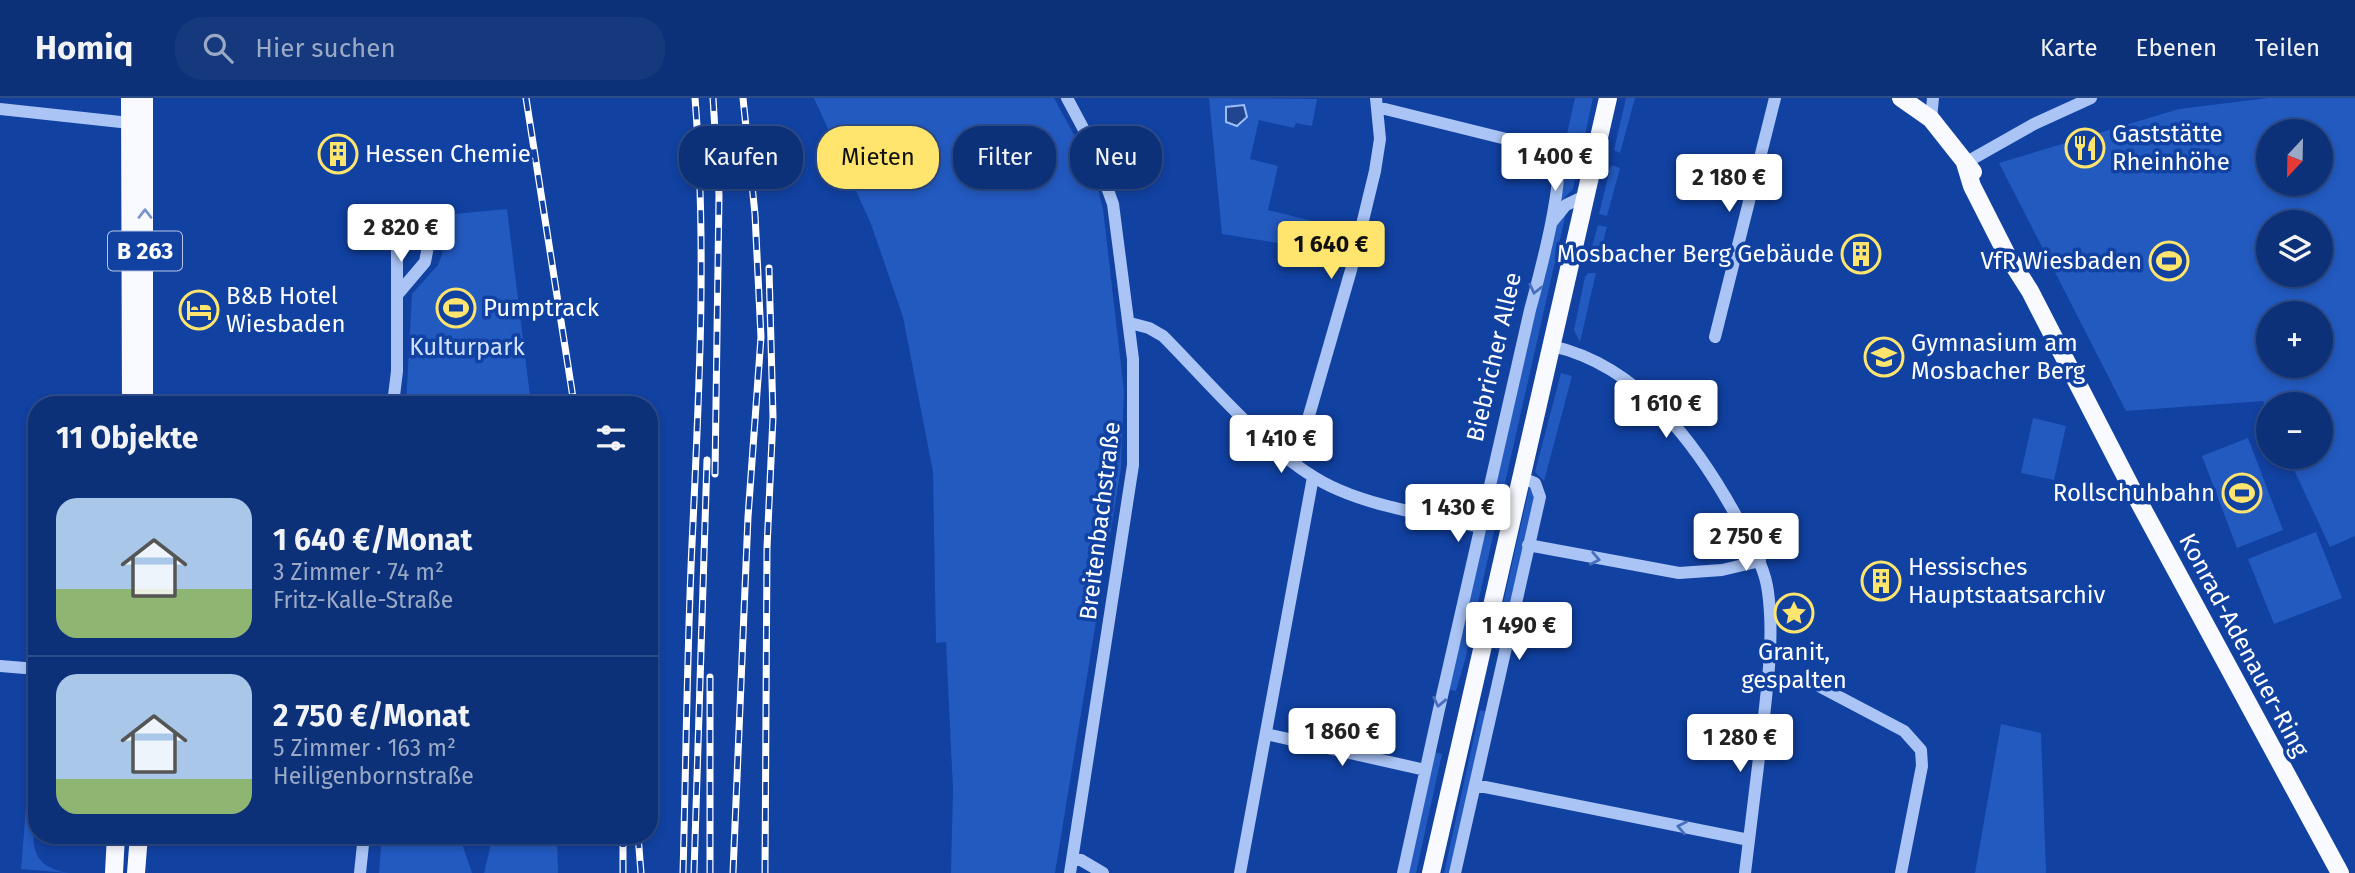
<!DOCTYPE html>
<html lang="de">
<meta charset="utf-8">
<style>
body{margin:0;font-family:"Fira Sans",sans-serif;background:#16397e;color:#f1f3f6;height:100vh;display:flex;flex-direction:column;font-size:26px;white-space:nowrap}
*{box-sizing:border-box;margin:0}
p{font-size:23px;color:#9aa9c6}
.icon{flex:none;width:38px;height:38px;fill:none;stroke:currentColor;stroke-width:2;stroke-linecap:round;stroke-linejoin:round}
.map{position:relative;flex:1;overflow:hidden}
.details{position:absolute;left:28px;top:298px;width:630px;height:448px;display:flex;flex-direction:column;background:#0d3179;border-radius:28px;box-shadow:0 4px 10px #0003,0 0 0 2px #2d4c8a}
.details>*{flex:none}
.guide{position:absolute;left:679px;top:28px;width:665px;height:63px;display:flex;gap:14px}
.needle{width:46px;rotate:202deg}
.buttons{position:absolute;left:2256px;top:21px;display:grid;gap:14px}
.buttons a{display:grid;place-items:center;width:77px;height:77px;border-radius:50%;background:#0d3179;box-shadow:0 4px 10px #0003,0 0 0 2px #2d4c8a;font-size:35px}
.price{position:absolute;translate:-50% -60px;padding:0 16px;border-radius:7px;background:#fff;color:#222;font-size:23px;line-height:46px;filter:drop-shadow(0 2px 4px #0008)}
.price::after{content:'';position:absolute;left:50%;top:42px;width:21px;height:16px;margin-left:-10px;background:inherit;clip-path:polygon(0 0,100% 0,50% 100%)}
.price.on{background:#ffe46e;color:#111}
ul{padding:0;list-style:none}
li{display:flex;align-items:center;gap:21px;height:175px;padding:0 28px}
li+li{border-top:2px solid #2d4c8a}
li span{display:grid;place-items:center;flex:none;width:196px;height:140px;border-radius:21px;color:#555}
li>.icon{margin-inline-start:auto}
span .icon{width:84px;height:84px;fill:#fffc;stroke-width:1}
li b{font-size:30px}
h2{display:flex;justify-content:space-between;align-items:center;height:84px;padding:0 28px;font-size:30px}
.pill{padding:0 24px;border-radius:28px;background:#0d3179;box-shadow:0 4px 10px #0003,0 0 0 2px #2d4c8a;font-size:24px;line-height:63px}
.pill.on{background:#ffe46e;color:#111}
header{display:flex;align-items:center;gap:42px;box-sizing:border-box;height:98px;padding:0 35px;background:#0d3179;border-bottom:2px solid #2d4c8a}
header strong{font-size:33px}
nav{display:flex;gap:38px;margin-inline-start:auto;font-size:24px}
.search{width:490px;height:63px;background:#16397e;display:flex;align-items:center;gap:18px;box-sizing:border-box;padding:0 24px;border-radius:28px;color:#9aa9c6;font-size:26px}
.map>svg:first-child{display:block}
</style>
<header>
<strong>Homiq</strong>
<div class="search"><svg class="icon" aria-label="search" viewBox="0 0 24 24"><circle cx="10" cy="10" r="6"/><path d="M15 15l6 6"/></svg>Hier suchen</div>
<nav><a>Karte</a><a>Ebenen</a><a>Teilen</a></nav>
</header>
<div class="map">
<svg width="2355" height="775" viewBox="0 0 2355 775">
<rect width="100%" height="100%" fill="#1141a1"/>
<path fill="#235ac0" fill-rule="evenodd" d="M814 0H1054L1093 72 1103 111 1124 293 1121 370 1055 775H951L953 691 946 544 936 545 933 374 903 219 871 126Z
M1209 0 1317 1 1312 28 1296 25 1294 30 1259 22 1250 61 1278 68 1268 112 1320 125 1315 151 1222 136Z
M1575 0H1593L1573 91 1559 105 1557 101 1565 69 1563 53Z
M1626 0H1635L1620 55 1614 52Z
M2268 0H2355V438L2330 449 2288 359H2320V306H2268V316L2263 303 2126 313 1999 65 2179 11ZM2268 33H2320V86H2268ZM2320 124V177H2268V124ZM2268 215H2320V268H2268Z
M1611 67 1620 70 1607 118 1599 116Z
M507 111 531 306H406L412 196 438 167 443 154 432 118Z
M1566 115 1465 562 1456 593 1447 591 1556 127Z
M1598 127 1607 129 1598 164 1589 159Z
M1588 175H1596L1580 244 1574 232 1585 179Z
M1561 275 1572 278 1544 383 1535 374Z
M2033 320 2066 328 2054 382 2021 375Z
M2248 340 2283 432 2237 450 2202 358Z
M1530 387 1537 397 1500 553 1493 550Z
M2316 434 2342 500 2274 526 2248 461Z
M1480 612 1487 614 1452 775H1444Z
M2001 626 2041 635 2046 775H1975Z
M1433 654 1442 656 1416 775H1407Z
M26 710 34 711C33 746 28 768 69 775L21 771Z
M382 737H455L460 740 472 775H379Z
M493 737H557L558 775H484Z"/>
<path fill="#22458f" stroke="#9cbdf9" stroke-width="2" d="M1244 7 1247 19 1237 28 1226 24V9Z"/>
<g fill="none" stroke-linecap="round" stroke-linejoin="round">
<path stroke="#aac4f5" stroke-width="12" d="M1067 0 1091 45 1113 106 1133 261V367L1070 775
M1377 9 1555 53C1569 70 1537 186 1530 212 1486 399 1444 587 1403 775
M0 11 130 25
M1931 21 1933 0
M1965 65 2034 26 2091 0
M1552 124 1566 107 1585 98
M1130 225 1149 230 1163 238C1212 287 1276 366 1339 392 1383 411 1433 417 1479 429
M1715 239 1775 0
M1552 248C1641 268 1699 349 1740 425 1751 447 1765 469 1768 494 1774 537 1768 583 1763 627 1757 676 1751 726 1745 775
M393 306 397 273V149L400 139 407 133H420L429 143 425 164 397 197
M1295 366 1351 172 1375 73 1380 41 1376 0
M1528 447 1679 475 1722 472 1760 463
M0 568 37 571
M1767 581 1813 585 1904 633 1921 652 1922 668 1901 775
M1266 636 1425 672
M1475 687 1749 742
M1073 761 1081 762 1103 775
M360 775 364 737
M1240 775 1313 379
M1455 775 1540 399 1535 385 1520 379"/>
<path stroke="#f8faff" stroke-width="18" d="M130 0 131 306
M1901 0 1931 21 1973 74
M1965 65 1972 88 2007 157 2030 193 2133 393 2340 775
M144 306V0
M114 775 116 737
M136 775 139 737
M1431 775 1608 0"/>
<defs>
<path id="rail" d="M526 0 574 306
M713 0 719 97 715 376
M638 737 641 775
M623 775V737
M683 775C686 665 687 555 692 446 699 297 707 149 695 0
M694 775 707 362
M710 775V579
M733 775 748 419 761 239 755 116 743 0
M765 775 767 450 773 319 769 170"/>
</defs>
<use href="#rail" stroke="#fff" stroke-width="7"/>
<use href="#rail" stroke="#1141a1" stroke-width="4.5" stroke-dasharray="13" stroke-linecap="butt"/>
</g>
<defs><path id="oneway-chevron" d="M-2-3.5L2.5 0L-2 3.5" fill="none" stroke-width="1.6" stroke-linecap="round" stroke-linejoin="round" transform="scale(1.75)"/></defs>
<use stroke="#7994cb" href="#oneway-chevron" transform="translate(145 116) rotate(-90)"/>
<g stroke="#476fbe">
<use href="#oneway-chevron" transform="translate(1535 191) rotate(103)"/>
<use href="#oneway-chevron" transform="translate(1595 461) rotate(11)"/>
<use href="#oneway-chevron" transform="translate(1439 604) rotate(102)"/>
<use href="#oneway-chevron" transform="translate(1682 729) rotate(-169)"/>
</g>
<defs>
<symbol id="restaurant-ring" viewBox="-11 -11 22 22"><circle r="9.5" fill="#1141a1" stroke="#ffe46e" stroke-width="1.5"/><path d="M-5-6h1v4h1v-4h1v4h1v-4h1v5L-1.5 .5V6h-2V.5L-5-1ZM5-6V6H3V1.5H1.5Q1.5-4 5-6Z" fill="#ffe46e"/></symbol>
<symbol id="building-ring" viewBox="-11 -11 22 22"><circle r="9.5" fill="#1141a1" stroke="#ffe46e" stroke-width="1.5"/><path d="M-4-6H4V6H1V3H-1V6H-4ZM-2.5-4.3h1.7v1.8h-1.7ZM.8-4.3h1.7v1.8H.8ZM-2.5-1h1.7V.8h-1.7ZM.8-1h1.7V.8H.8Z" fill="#ffe46e"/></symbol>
<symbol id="stadium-ring" viewBox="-11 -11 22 22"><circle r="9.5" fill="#1141a1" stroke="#ffe46e" stroke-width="1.5"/><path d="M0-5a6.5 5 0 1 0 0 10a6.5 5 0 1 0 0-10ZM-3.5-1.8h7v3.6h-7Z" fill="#ffe46e"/></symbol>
<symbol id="hotel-ring" viewBox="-11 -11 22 22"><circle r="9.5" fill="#1141a1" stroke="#ffe46e" stroke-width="1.5"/><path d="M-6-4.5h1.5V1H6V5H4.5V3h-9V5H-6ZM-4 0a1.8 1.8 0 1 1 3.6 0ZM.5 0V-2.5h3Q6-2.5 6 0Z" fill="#ffe46e"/></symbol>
<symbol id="school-ring" viewBox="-11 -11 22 22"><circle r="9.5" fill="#1141a1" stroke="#ffe46e" stroke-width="1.5"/><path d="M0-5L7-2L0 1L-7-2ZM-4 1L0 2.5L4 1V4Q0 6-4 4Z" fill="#ffe46e"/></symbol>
<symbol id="sight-ring" viewBox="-11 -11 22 22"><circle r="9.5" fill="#1141a1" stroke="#ffe46e" stroke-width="1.5"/><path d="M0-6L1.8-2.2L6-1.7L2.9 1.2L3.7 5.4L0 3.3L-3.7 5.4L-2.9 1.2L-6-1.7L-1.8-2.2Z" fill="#ffe46e"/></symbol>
</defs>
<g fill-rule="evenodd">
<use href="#restaurant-ring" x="2063" y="28" width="44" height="44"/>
<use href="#building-ring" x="316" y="34" width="44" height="44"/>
<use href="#building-ring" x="1839" y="134" width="44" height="44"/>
<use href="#stadium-ring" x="2147" y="141" width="44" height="44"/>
<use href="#stadium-ring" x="434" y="188" width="44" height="44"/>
<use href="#hotel-ring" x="177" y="190" width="44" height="44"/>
<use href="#school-ring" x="1862" y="237" width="44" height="44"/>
<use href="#stadium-ring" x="2220" y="373" width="44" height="44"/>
<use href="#building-ring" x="1859" y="461" width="44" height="44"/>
<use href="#sight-ring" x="1772" y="493" width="44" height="44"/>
</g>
<g text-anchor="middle" stroke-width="7" stroke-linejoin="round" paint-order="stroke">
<rect fill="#1141a1" stroke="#b8c6e3" stroke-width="2" x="108" y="133.5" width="74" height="39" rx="5"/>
<g font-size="23" font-weight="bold" fill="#fff">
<text x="145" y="161">B 263</text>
</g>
<g font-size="24" fill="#fff" stroke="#1141a1" text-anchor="start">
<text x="2112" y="44">Gaststätte<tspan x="2112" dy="28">Rheinhöhe</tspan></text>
<text x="365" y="64">Hessen Chemie</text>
<text x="1834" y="164" text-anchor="end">Mosbacher Berg Gebäude</text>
<text x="2142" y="171" text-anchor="end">VfR Wiesbaden</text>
<text x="226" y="206">B&amp;B Hotel<tspan x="226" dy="28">Wiesbaden</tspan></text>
<text x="483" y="218">Pumptrack</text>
<text x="1911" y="253">Gymnasium am<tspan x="1911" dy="28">Mosbacher Berg</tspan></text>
<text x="2215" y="403" text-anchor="end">Rollschuhbahn</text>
<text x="1908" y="477">Hessisches<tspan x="1908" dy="28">Hauptstaatsarchiv</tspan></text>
<text x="1794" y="562" text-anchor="middle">Granit,<tspan x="1794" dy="28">gespalten</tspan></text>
</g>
<g font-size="24" fill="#d3e2fe" stroke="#1141a1">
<text x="467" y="257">Kulturpark</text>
</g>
<g font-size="24" fill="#fff" stroke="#1141a1">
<text transform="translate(1494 259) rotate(-77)" y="8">Biebricher Allee</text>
<text transform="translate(1100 423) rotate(-83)" y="8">Breitenbachstraße</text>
<text transform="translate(2244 547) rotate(62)" y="8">Konrad-Adenauer-Ring</text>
</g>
</g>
</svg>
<div class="buttons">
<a><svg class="needle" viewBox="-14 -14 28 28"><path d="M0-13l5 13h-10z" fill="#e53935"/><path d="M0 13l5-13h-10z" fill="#9aa9c6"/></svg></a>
<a><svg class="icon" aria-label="layers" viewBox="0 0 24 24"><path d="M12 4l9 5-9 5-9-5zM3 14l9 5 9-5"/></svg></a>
<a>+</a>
<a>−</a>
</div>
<b class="price" style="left:1555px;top:95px">1 400 €</b>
<b class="price" style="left:1729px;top:116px">2 180 €</b>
<b class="price" style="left:401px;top:166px">2 820 €</b>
<b class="price on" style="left:1331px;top:183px">1 640 €</b>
<b class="price" style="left:1666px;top:342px">1 610 €</b>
<b class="price" style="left:1281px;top:377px">1 410 €</b>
<b class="price" style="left:1458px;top:446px">1 430 €</b>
<b class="price" style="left:1746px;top:475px">2 750 €</b>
<b class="price" style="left:1519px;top:564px">1 490 €</b>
<b class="price" style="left:1342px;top:670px">1 860 €</b>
<b class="price" style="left:1740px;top:676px">1 280 €</b>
<div class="guide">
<a class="pill">Kaufen</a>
<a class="pill on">Mieten</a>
<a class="pill">Filter</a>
<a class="pill">Neu</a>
</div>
<section class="details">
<h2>11 Objekte<svg class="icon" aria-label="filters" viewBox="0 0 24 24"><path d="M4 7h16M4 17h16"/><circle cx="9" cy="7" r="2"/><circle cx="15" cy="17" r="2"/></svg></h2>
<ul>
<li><span style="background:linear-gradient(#a9c7e8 65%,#8fb573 0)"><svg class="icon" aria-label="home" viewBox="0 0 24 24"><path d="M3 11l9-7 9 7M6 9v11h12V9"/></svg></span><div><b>1 640 €/Monat</b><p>3 Zimmer · 74 m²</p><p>Fritz-Kalle-Straße</p></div></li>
<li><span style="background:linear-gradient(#a9c7e8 75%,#8fb573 0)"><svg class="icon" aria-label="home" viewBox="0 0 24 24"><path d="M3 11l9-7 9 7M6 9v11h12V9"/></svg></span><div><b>2 750 €/Monat</b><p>5 Zimmer · 163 m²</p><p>Heiligenbornstraße</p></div></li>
</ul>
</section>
</div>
